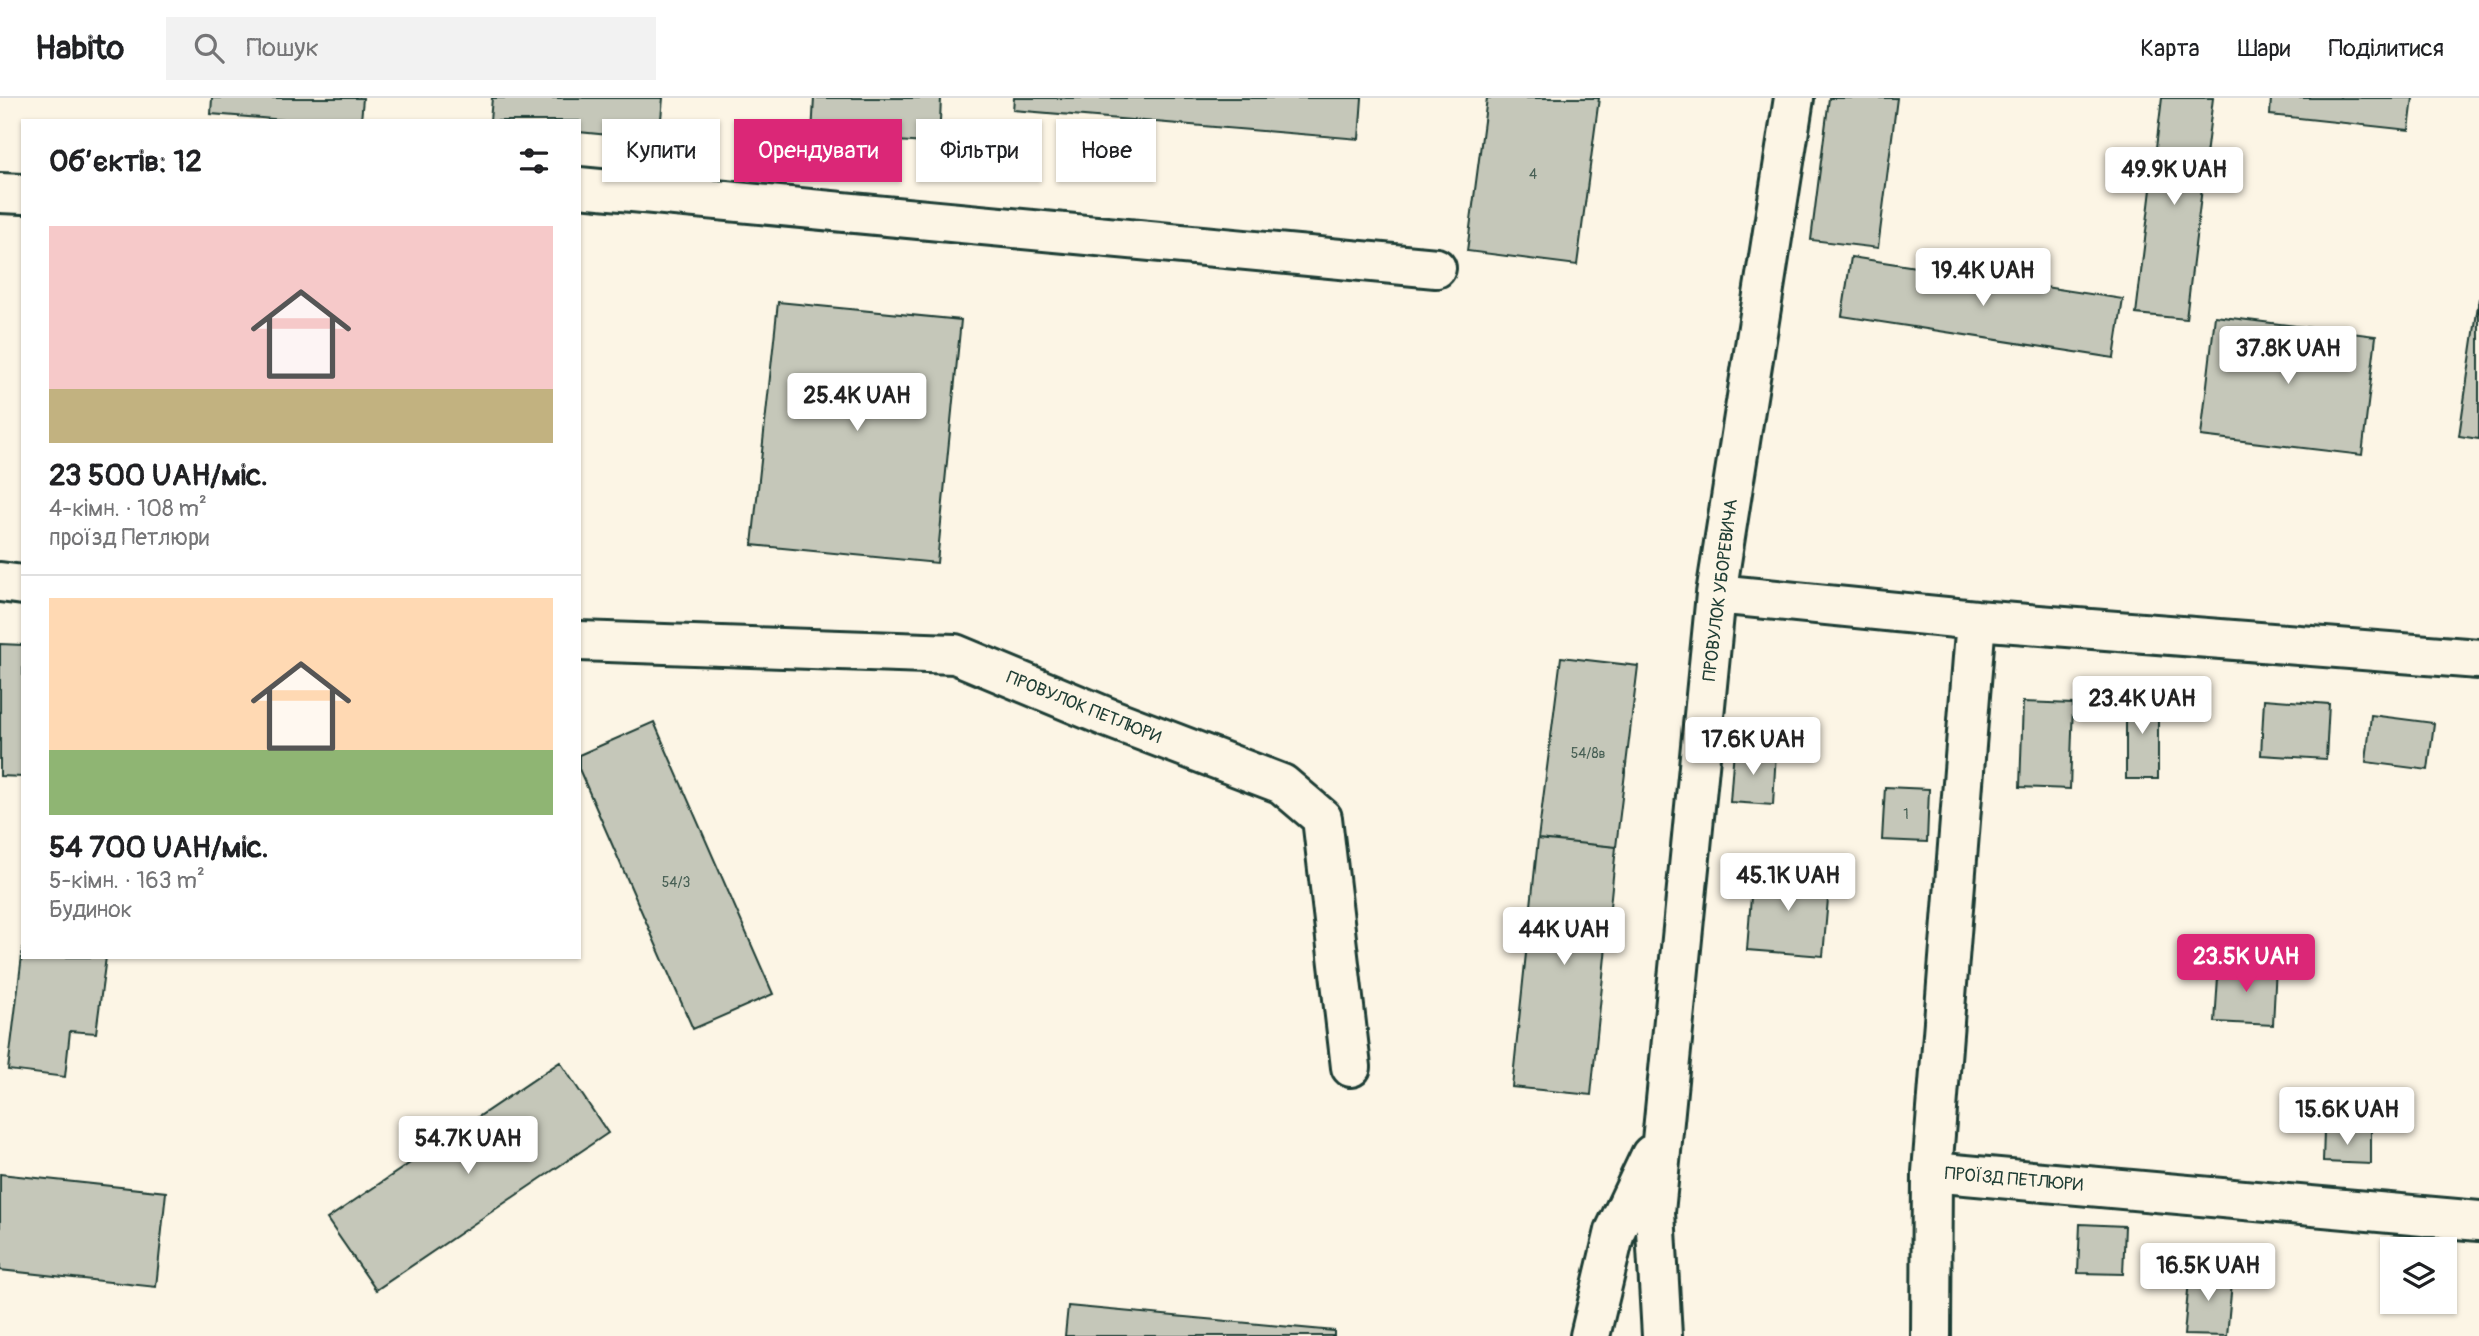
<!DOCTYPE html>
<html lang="uk">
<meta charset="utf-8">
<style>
body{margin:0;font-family:Pangolin,sans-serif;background:#f2f2f2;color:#202124;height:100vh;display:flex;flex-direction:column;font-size:26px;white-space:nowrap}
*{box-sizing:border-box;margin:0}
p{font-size:23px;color:#757577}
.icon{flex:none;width:38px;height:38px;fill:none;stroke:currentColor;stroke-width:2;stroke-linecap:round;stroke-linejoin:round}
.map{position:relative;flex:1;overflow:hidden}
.drawer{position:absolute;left:21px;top:21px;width:560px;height:840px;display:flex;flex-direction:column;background:#fff;border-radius:0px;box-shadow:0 2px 5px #0004}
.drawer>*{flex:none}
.guide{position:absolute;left:602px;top:21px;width:665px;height:63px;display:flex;gap:14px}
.buttons{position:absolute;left:2380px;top:1139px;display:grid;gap:14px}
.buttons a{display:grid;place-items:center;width:77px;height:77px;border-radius:0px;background:#fff;box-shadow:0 2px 5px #0004;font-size:35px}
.price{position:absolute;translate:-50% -60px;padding:0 16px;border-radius:7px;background:#fff;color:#222;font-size:23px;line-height:46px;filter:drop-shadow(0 2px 4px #0008)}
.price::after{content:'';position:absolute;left:50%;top:42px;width:21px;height:16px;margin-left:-10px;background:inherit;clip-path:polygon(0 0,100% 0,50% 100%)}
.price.current{background:#db2777;color:#fff}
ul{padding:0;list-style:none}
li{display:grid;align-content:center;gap:14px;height:371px;padding:0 28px}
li+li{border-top:2px solid #e0e0e0}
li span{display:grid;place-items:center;height:217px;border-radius:0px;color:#555}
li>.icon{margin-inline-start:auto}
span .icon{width:126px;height:126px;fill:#fffc;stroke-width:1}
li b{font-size:30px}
h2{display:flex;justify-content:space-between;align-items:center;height:84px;padding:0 28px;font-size:30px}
.pill{padding:0 24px;border-radius:0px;background:#fff;box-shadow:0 2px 5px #0004;font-size:24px;line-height:63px}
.pill.current{background:#db2777;color:#fff}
header{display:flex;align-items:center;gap:42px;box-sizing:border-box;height:98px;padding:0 35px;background:#fff;border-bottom:2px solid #e0e0e0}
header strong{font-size:33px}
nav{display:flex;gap:38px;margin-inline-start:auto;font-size:24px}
.search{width:490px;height:63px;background:#f2f2f2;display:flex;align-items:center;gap:18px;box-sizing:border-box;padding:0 24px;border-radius:0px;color:#757577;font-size:26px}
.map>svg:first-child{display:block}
</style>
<header>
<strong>Habito</strong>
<div class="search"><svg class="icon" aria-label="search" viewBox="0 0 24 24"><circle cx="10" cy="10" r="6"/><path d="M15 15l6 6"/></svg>Пошук</div>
<nav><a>Карта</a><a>Шари</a><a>Поділитися</a></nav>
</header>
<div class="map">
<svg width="2479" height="1238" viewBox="0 0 2479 1238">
<rect width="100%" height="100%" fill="#fcf5e5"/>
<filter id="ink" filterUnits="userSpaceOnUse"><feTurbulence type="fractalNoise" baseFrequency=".0143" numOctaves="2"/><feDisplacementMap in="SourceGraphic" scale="14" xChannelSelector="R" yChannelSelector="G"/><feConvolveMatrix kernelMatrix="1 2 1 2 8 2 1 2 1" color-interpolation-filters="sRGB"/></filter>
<g filter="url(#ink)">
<path fill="#c5c7b9" stroke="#1f3d34" stroke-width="2" d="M212 0H363L361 23H297L211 16Z
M492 0H663L659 42 579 34V23H490Z
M814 0H941L939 46 812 37Z
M1014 0H1362L1359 41 1013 12Z
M1487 0H1599L1577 167 1467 153Z
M1829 0H1897L1878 150 1811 142Z
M2162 0H2213L2186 221 2136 216Z
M2271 0H2413L2409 32 2270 17Z
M1851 159 2123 201 2114 260 1842 218Z
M2479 200V341L2459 338Z
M778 204 961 222 937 465 752 447Z
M2215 218 2376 238 2362 357 2201 338Z
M0 546 23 547V679L0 678Z
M1561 559 1638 568 1616 749 1538 741Z
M2126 595H2158V681H2126Z
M2264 601 2329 606 2326 661 2261 657Z
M2023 604 2073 606 2070 691 2020 689Z
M2371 617 2434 625 2428 672 2366 664Z
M654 624 773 896 693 931 579 671V657Z
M1734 650 1776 653 1773 707 1730 704Z
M1885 689 1929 691 1927 744 1882 742Z
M1538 741 1616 749 1591 997 1512 989Z
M1753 772 1830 778 1823 858 1747 852Z
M23 849V859H106L96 935 70 933 65 979 8 972Z
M2219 865 2276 868 2273 927 2215 924Z
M560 964 608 1035 376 1192 327 1121Z
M2324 1032H2371V1066L2323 1064Z
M0 1076 166 1094 156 1189 0 1172Z
M2080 1126 2125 1128 2123 1176 2078 1175Z
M2190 1170 2233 1174 2227 1238 2184 1237Z
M1068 1208 1334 1233V1238H1065Z"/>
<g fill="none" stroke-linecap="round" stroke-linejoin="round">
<defs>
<path id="minor" d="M579 89 1436 170
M0 95 23 96
M0 484 23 487
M1716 496 1976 522 2479 561
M1976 522 1932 1074 2479 1123
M579 543 955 556 1109 620 1282 686 1322 720 1351 969
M1590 1238 1615 1133 1651 1057
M1662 1238 1655 1114 1716 496 1794 0
M1931 1238 1932 1074"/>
</defs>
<use href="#minor" stroke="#1f3d34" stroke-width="44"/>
<use href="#minor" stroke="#fcf5e5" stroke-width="38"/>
</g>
</g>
<g text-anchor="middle" stroke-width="5" stroke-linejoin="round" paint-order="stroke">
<g font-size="14" fill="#486055">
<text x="1533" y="81">4</text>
<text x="1588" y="660">54/8в</text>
<text x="1906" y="721">1</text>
<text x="676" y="789">54/3</text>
</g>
<g font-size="18" fill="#1f3d34" stroke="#fcf5e5">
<text transform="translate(1720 492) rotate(-83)" y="6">ПРОВУЛОК УБОРЕВИЧА</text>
<text transform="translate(1084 609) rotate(22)" y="6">ПРОВУЛОК ПЕТЛЮРИ</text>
<text transform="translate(2014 1081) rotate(5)" y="6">ПРОЇЗД ПЕТЛЮРИ</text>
</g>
</g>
</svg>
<div class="buttons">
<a><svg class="icon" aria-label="layers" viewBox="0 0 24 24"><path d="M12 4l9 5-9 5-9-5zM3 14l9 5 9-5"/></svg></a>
</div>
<b class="price" style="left:2174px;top:109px">49.9K UAH</b>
<b class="price" style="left:1983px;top:210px">19.4K UAH</b>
<b class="price" style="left:2288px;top:288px">37.8K UAH</b>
<b class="price" style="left:857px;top:335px">25.4K UAH</b>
<b class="price" style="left:2142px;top:638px">23.4K UAH</b>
<b class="price" style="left:1753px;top:679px">17.6K UAH</b>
<b class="price" style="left:1788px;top:815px">45.1K UAH</b>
<b class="price" style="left:1564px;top:869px">44K UAH</b>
<b class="price current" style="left:2246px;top:896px">23.5K UAH</b>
<b class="price" style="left:2347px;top:1049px">15.6K UAH</b>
<b class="price" style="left:468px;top:1078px">54.7K UAH</b>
<b class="price" style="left:2208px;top:1205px">16.5K UAH</b>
<div class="guide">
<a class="pill">Купити</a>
<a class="pill current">Орендувати</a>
<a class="pill">Фільтри</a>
<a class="pill">Нове</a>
</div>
<section class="drawer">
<h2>Об’єктів: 12<svg class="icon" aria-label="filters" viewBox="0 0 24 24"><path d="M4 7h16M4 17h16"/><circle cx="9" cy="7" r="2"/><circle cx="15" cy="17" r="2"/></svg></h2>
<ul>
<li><span style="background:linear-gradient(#f6c9c9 75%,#c2b280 0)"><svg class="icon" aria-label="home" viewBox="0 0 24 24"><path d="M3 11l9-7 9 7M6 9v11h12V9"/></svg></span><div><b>23 500 UAH/міс.</b><p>4-кімн. · 108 m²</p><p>проїзд Петлюри</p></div></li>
<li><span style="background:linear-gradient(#ffd9b3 70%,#8fb573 0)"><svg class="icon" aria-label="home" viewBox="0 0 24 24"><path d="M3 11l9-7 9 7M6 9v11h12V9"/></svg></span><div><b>54 700 UAH/міс.</b><p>5-кімн. · 163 m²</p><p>Будинок</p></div></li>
</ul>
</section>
</div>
